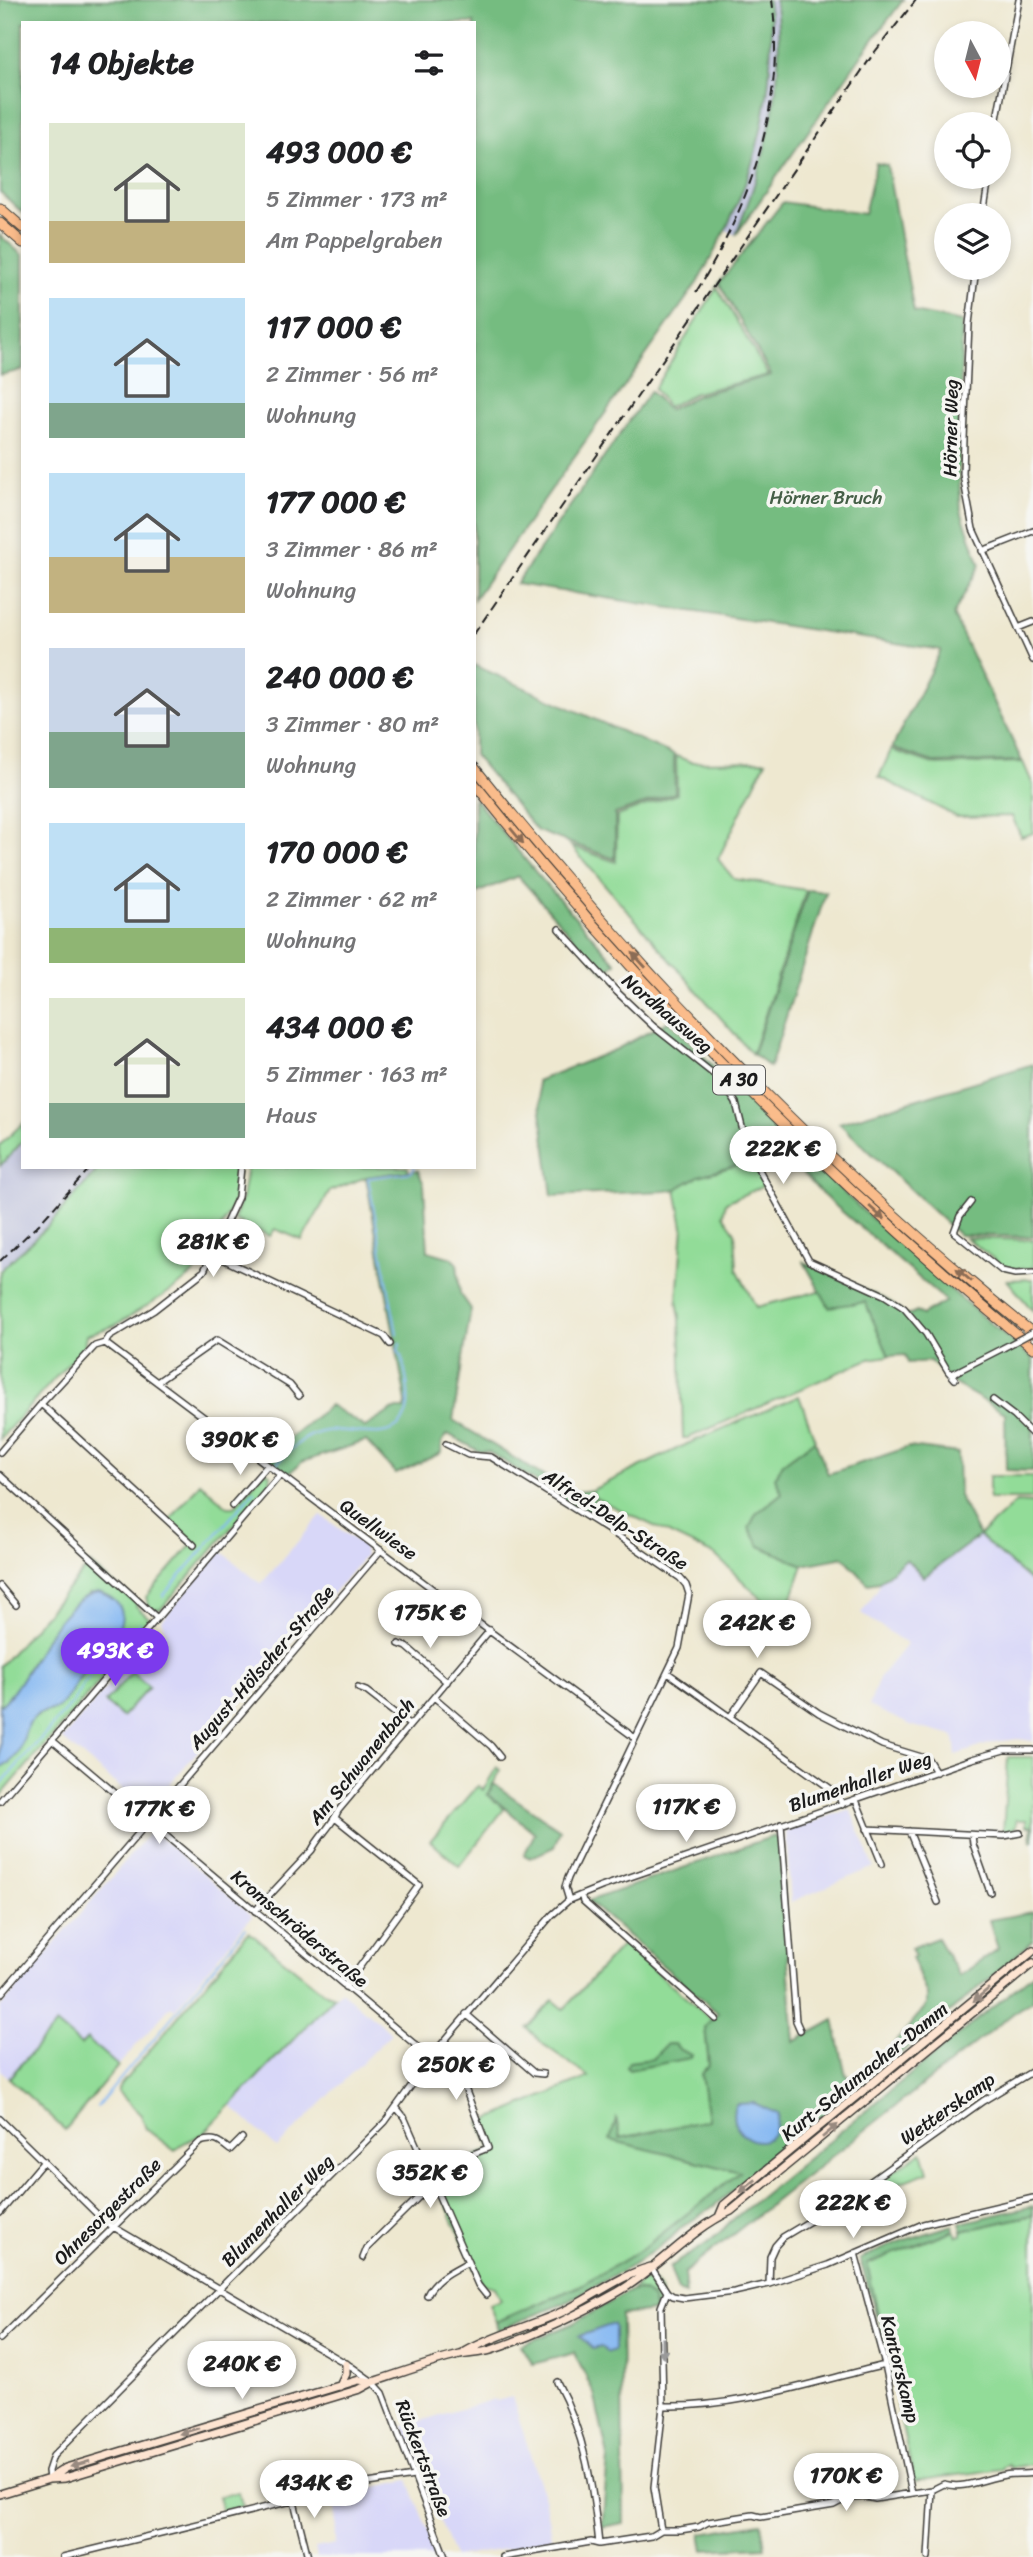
<!DOCTYPE html>
<html lang="de">
<meta charset="utf-8">
<style>
body{margin:0;font-family:Sriracha,sans-serif;background:#f2f2f2;color:#202124;height:100vh;display:flex;flex-direction:column;font-size:26px;white-space:nowrap}
*{box-sizing:border-box;margin:0}
p{font-size:23px;color:#757577}
.icon{flex:none;width:38px;height:38px;fill:none;stroke:currentColor;stroke-width:2;stroke-linecap:round;stroke-linejoin:round}
.map{position:relative;flex:1;overflow:hidden}
.details{position:absolute;left:21px;top:21px;width:455px;height:1148px;display:flex;flex-direction:column;background:#fff;border-radius:0px;box-shadow:0 4px 10px #0003}
.details>*{flex:none}
.needle{width:46px;rotate:173deg}
.tools{position:absolute;left:934px;top:21px;display:grid;gap:14px}
.tools a{display:grid;place-items:center;width:77px;height:77px;border-radius:50%;background:#fff;box-shadow:0 4px 10px #0003;font-size:35px}
.price{position:absolute;translate:-50% -60px;padding:0 16px;border-radius:24px;background:#fff;color:#222;font-size:23px;line-height:46px;filter:drop-shadow(0 2px 4px #0008)}
.price::after{content:'';position:absolute;left:50%;top:42px;width:21px;height:16px;margin-left:-10px;background:inherit;clip-path:polygon(0 0,100% 0,50% 100%)}
.price.on{background:#7c3aed;color:#fff}
ul{padding:0;list-style:none}
li{display:flex;align-items:center;gap:21px;height:175px;padding:0 28px}
li span{display:grid;place-items:center;flex:none;width:196px;height:140px;border-radius:0px;color:#555}
li>.icon{margin-inline-start:auto}
span .icon{width:84px;height:84px;fill:#fffc;stroke-width:1}
li b{font-size:30px}
h2{display:flex;justify-content:space-between;align-items:center;height:84px;padding:0 28px;font-size:30px}
.map>svg:first-child{display:block}
</style>
<div class="map">
<svg width="1033" height="2557" viewBox="0 0 1033 2557">
<rect width="100%" height="100%" fill="#f6f6f2"/>
<filter id="ink" filterUnits="userSpaceOnUse"><feTurbulence type="fractalNoise" baseFrequency=".0143" numOctaves="2"/><feDisplacementMap in="SourceGraphic" scale="14" xChannelSelector="R" yChannelSelector="G"/><feConvolveMatrix kernelMatrix="1 2 1 2 8 2 1 2 1" color-interpolation-filters="sRGB"/></filter>
<filter id="wash" filterUnits="userSpaceOnUse"><feTurbulence type="fractalNoise" baseFrequency=".00686" numOctaves="4" result="noise"/><feDisplacementMap in="SourceGraphic" scale="28" xChannelSelector="R" yChannelSelector="G"/><feGaussianBlur stdDeviation="1.57" result="paint"/><feColorMatrix in="noise" values="0 0 0 0 0 0 0 0 0 0 0 0 0 0 0 0 0 1.4 0 .05"/><feComposite in="paint" operator="in"/></filter>
<g filter="url(#wash)">
<rect width="100%" height="100%" fill="#eee8d0"/>
<path fill="#d8d7f8" d="M321 1515 364 1547 365 1556 149 1808 146 1809 62 1739 136 1653 145 1655 166 1631 162 1620 221 1551 261 1584Z
M979 1536 1033 1584V1741L1018 1739 995 1742 956 1755 954 1736 913 1726 869 1706 879 1678 907 1644 861 1613 879 1587V1582L906 1558 924 1577Z
M850 1809 874 1867 791 1902 786 1831Z
M150 1832 155 1833 252 1916 175 2009 171 2006 118 2066 87 2039 81 2045 56 2024 9 2078 0 2070V2008Z
M341 1991 391 2033 277 2148 231 2106Z
M512 2397 545 2501 552 2542 454 2557 403 2426 495 2399 496 2401Z
M408 2480 438 2557H317L315 2548 336 2544 335 2496Z"/>
<path fill="#bfc2dd" d="M768 0H775L778 41 776 82 771 124 761 165 736 235 726 230 737 207 769 81 771 42Z
M23 1141V1167H100L50 1224 0 1271V1166Z"/>
<path fill="#92dc98" stroke="#577c5a" stroke-width="2" d="M717 287 768 375 695 393 668 407 654 389Z
M891 750 936 765 1023 762 1033 785V833L1021 837 1012 816 957 817 879 777Z
M676 756 691 762 766 761 718 859 734 879 806 890 752 1054 571 846 616 862 617 816 677 794Z
M23 1123V1141L0 1166V1145Z
M751 1161 764 1186 726 1202 723 1215 735 1232 737 1269 756 1307 820 1291 829 1306 865 1302 889 1356 869 1359 688 1438H683L680 1318 677 1300 683 1227 676 1189 699 1176Z
M100 1167H238L234 1202 201 1267 177 1287 114 1326 86 1335 84 1346 0 1439V1271L50 1224Z
M247 1167H408V1171L366 1177 330 1191 302 1240 275 1229 270 1236 234 1220 242 1198Z
M966 1238 1033 1240V1268L1007 1269Z
M1033 1279V1311L1007 1280Z
M799 1396 815 1440 783 1463 782 1493 756 1514 760 1546 803 1565 784 1620 715 1555 595 1498 592 1490 687 1444Z
M265 1471 270 1474 271 1482 161 1609 153 1610 148 1606 146 1597 194 1542 170 1520 200 1483 228 1507H234Z
M989 1476H1033V1499H989Z
M1016 1502 1033 1503V1583L979 1536Z
M90 1564 137 1604 136 1606 149 1618V1624L0 1797V1769C26 1750 16 1738 32 1720 40 1710 52 1713 60 1706 68 1699 72 1687 79 1679 91 1663 105 1648 118 1633L89 1594C65 1611 48 1636 32 1661 23 1677 14 1694 0 1706V1666Z
M132 1672 149 1687 122 1717 105 1702Z
M1008 1757H1033V1841L1031 1840V1826H1026V1820H1016V1826L1009 1832H1003Z
M497 1767 501 1770 487 1794 504 1809 459 1866 430 1841 478 1786 483 1790Z
M249 1932 323 1992 335 1996 203 2134 182 2144 175 2151 146 2129 141 2115 118 2092V2088Z
M623 1944 712 2020 705 2027 709 2065 701 2074 709 2121 620 2138 617 2122 611 2140 741 2172 641 2250 579 2286 496 2322 489 2304 501 2300 495 2287 482 2284 432 2174 491 2149 480 2123 589 2077 543 2044 527 2028 553 2000 564 2009Z
M56 2024 81 2045 87 2039 118 2066 65 2130 9 2078Z
M922 2152 928 2172 849 2202Z
M1033 2215V2464L1010 2468 1009 2465 1003 2467V2469L914 2481 867 2264 954 2230 957 2236 962 2235V2231Z
M652 2280C666 2290 661 2298 654 2311L653 2300 637 2290 628 2292 644 2281Z
M238 2492 243 2506 222 2511 218 2497Z"/>
<path fill="#75bc80" stroke="#486c4e" stroke-width="2" d="M0 0H768C772 21 771 43 770 65 765 147 738 213 697 283L474 599V23H23V213L0 192Z
M775 0H903L863 53 736 235C765 161 788 80 775 0Z
M876 163 887 165 914 312 962 322 959 475 961 511 980 565 953 615 1022 761 936 763 892 748 941 650 516 584 650 391 668 410 698 395 771 375 719 283 783 202 864 214Z
M0 235 23 256V370L0 375Z
M474 665 674 755 675 793 615 814V859L537 831 474 755Z
M474 798 538 875 616 963 605 973 518 876 474 894Z
M808 890 826 892 770 1067 753 1054Z
M669 1021C785 1140 905 1254 1033 1359V1471L1006 1470 1005 1413 953 1383 930 1361 908 1363 905 1355 889 1356 865 1302 829 1307 804 1262 889 1301 906 1316 917 1311 922 1315 946 1301 824 1196 788 1158 762 1167 751 1161 699 1176 676 1189 666 1191 552 1196 537 1081 617 1049Z
M1033 1064V1237L959 1235 839 1123Z
M418 1170 424 1185 428 1251 452 1258 457 1263 460 1293 471 1309 453 1420 564 1489 577 1492 592 1490 595 1498 588 1515 489 1452 479 1451 448 1434 442 1442 441 1453 396 1474 366 1441 302 1462 288 1474 267 1456 330 1405 365 1427 394 1409H405L406 1402 366 1177Z
M815 1440 828 1474 909 1447 958 1453 959 1496 979 1536 924 1577 906 1559 879 1582 868 1584 844 1557 803 1565 760 1546 749 1528 756 1514 782 1493 775 1478 783 1463Z
M494 1784 560 1830 554 1847 530 1858 524 1855 535 1833 488 1794Z
M774 1836 779 1842 794 2042 834 2020 846 2076 852 2078 894 2044 927 2005V1995L912 1958 915 1956 911 1948 937 1938 959 1976 998 1949 989 1920 1033 1912V1940L1006 1965 865 2083 799 2133 796 2138 714 2206 682 2227 670 2239 633 2265 563 2304 498 2330 496 2322 579 2286 641 2250 740 2172 610 2140 616 2120 620 2138 708 2120 701 2074 709 2065 705 2027 718 2013 588 1901Z
M1033 1974V2001L1020 2008 684 2273 686 2294 678 2291 670 2268C679 2259 689 2255 700 2248 711 2241 722 2231 731 2221Z
M667 2044H675L680 2050 692 2055 691 2058 629 2070 626 2067 629 2062 652 2059Z
M1033 2206V2215L962 2231 960 2223Z
M953 2225 954 2230 867 2264 879 2318H877L860 2259 898 2242Z
M637 2290 644 2292 653 2300 654 2311 621 2315 624 2523 602 2527 608 2457 594 2393 574 2353 533 2364 521 2345 572 2324 628 2292Z
M761 2523 765 2547 704 2550 701 2533Z"/>
<path fill="#85b8f2" stroke="#506a87" stroke-width="2" d="M99 1592C154 1612 95 1656 78 1679 72 1688 68 1700 60 1706 53 1712 42 1710 35 1716 23 1727 25 1743 17 1755 12 1761 6 1765 0 1769V1706C33 1677 53 1600 99 1592Z
M754 2103 778 2114C777 2119 777 2125 775 2130 764 2156 722 2131 736 2104Z
M613 2324 615 2330V2350L608 2352 601 2347 593 2349 579 2336Z"/>
<g fill="none" stroke-linecap="round" stroke-linejoin="round">
<path stroke="#85b8f2" stroke-width="2" d="M397 1334 368 1178 412 1172 414 1167
M277 1463C290 1450 302 1437 321 1432 341 1427 360 1435 380 1433 421 1429 407 1382 402 1356L398 1351 400 1343
M163 1596 254 1491
M0 1785 73 1702 83 1684 123 1638 140 1623
M97 2107 246 1928"/>
</g>
</g>
<g filter="url(#ink)">
<g fill="none" stroke-linecap="round" stroke-linejoin="round">
<defs>
<path id="minor" d="M996 124 1019 0
M983 215 989 177
M976 268 969 324 964 439 963 474 966 492 973 529 1033 660
M982 551 1033 531
M1018 628 1033 622
M559 929 617 992 654 1027 721 1080 736 1103 745 1139 758 1168 809 1261 884 1295 904 1308 926 1334 948 1371 955 1379
M971 1202 960 1216 954 1232 1002 1271 1015 1274 1033 1273
M212 1254 384 1336 390 1344
M105 1343 435 1591 635 1738
M952 1374 1003 1348
M157 1382 217 1340 290 1385 299 1396
M993 1400 1014 1416 1033 1435
M41 1404 194 1545
M446 1444 468 1455 491 1457 624 1540 680 1578 686 1585 689 1594 679 1648 568 1878 565 1887 569 1900
M0 1452 41 1404 95 1346 105 1343 109 1337 154 1310 204 1271 238 1197 241 1167
M0 1475 157 1618
M232 1506 267 1466
M0 1586 16 1605
M399 1644 407 1647 447 1682
M668 1673 838 1794 842 1805
M358 1688 366 1691 410 1725
M434 1697 491 1746 500 1757
M730 1717 761 1673 819 1713 882 1745 928 1759 936 1772
M53 1741 431 2058
M856 1800 882 1864
M0 1801 280 1475
M335 1818 419 1885 345 1987
M781 1824 796 2021 800 2030
M867 1829 1004 1836 1020 1833
M909 1831 938 1902
M972 1835 973 1844 990 1892
M581 1895 583 1901 716 2019
M255 1911 312 1850C319 1836 332 1826 338 1811L490 1630
M0 1995 381 1550
M466 2014 534 2073 543 2074
M396 2107 404 2117 478 2285 486 2295
M0 2119 105 2222 352 2367 373 2382 383 2393 445 2557
M428 2172 488 2148 456 2065 440 2046
M0 2213 44 2161
M855 2253 885 2365 912 2493
M363 2258 367 2248 433 2183
M651 2267 667 2292 673 2296 684 2298 734 2292 769 2284 828 2265 923 2224 1033 2198
M769 2284 770 2257 775 2246 783 2237 840 2203 983 2101 1033 2071
M427 2295C435 2278 452 2271 468 2262
M0 2339 200 2142C214 2137 219 2141 230 2150L242 2138
M557 2382C585 2434 593 2487 599 2544
M663 2406C737 2408 813 2382 885 2365
M49 2479 48 2471 53 2456 385 2122 440 2046 552 1915 569 1900 601 1887 972 1759 1004 1750H1033
M291 2490 308 2557
M661 2530 654 2487 663 2406 661 2307 667 2292
M63 2557 361 2484 414 2476
M503 2557 591 2542 599 2544 651 2536 661 2530H680L699 2527 708 2522 753 2515 761 2517 834 2505C845 2498 863 2495 875 2499L932 2490 944 2484C965 2490 985 2478 1005 2475 1014 2473 1023 2475 1033 2473
M928 2557 932 2490"/>
<path id="secondary" d="M719 2217 724 2205 1033 1951
M465 2352C496 2334 532 2326 564 2311 593 2297 620 2275 651 2267
M340 2386 346 2374V2364
M49 2479 65 2478 360 2389 373 2382
M0 2494 49 2479 66 2468 359 2380 373 2382C401 2373 430 2362 460 2355 471 2353 481 2353 491 2350 536 2335 578 2315 618 2292 658 2269 689 2230 731 2211L1033 1963"/>
<path id="motorway" d="M0 208 23 228
M0 223 23 243
M474 767C640 974 826 1167 1033 1333
M474 783C640 990 828 1180 1033 1348"/>
</defs>
<use href="#minor" stroke="#3c3b37" stroke-width="8"/>
<use href="#secondary" stroke="#3c3b37" stroke-width="10"/>
<use href="#motorway" stroke="#3c3b37" stroke-width="11"/>
<use href="#minor" stroke="#fff" stroke-width="5"/>
<use href="#secondary" stroke="#fde4d1" stroke-width="7"/>
<use href="#motorway" stroke="#fabc8b" stroke-width="9"/>
<path stroke="#1c1c1c" stroke-width="2" stroke-dasharray="10 5" stroke-linecap="butt" d="M696 292C750 206 786 104 772 0
M474 634 874 53 916 0
M0 1261 39 1224 91 1167"/>
<defs>
<path id="minor-bridge" d="M1003 1348 1033 1332"/>
</defs>
<use href="#minor-bridge" stroke="#3c3b37" stroke-width="8" stroke-linecap="butt"/>
<use href="#minor-bridge" stroke="#fff" stroke-width="5"/>
</g>
<defs><path id="oneway-solid" d="M-6-.8H1V-3.2L6.5 0L1 3.2V.8H-6Z" transform="scale(1.75)"/></defs>
<g fill="#8b6c54">
<use href="#oneway-solid" transform="translate(517 836) rotate(50)"/>
<use href="#oneway-solid" transform="translate(639 960) rotate(-132)"/>
<use href="#oneway-solid" transform="translate(877 1213) rotate(42)"/>
<use href="#oneway-solid" transform="translate(964 1275) rotate(-140)"/>
</g>
<g fill="#988a80">
<use href="#oneway-solid" transform="translate(981 1995) rotate(140)"/>
<use href="#oneway-solid" transform="translate(830 2131) rotate(-40)"/>
<use href="#oneway-solid" transform="translate(748 2186) rotate(141)"/>
<use href="#oneway-solid" transform="translate(189 2431) rotate(163)"/>
<use href="#oneway-solid" transform="translate(80 2464) rotate(164)"/>
</g>
<use fill="#999" href="#oneway-solid" transform="translate(663 2348) rotate(89)"/>
</g>
<g text-anchor="middle" stroke-width="7" stroke-linejoin="round" paint-order="stroke">
<rect fill="#f6f6f2" stroke="#5d5d5c" stroke-width="2" x="713" y="1065.5" width="52" height="29" rx="5"/>
<g font-size="18" font-weight="bold" fill="#1c1c1c">
<text x="739" y="1086">A 30</text>
</g>
<g font-size="19" fill="#1c1c1c" stroke="#f6f6f2">
<text transform="translate(950 428) rotate(-89)" y="7">Hörner Weg</text>
<text transform="translate(668 1013) rotate(40)" y="7">Nordhausweg</text>
<text transform="translate(616 1519) rotate(33)" y="7">Alfred-Delp-Straße</text>
<text transform="translate(379 1529) rotate(36)" y="7">Quellwiese</text>
<text transform="translate(261 1667) rotate(-49)" y="7">August-Hölscher-Straße</text>
<text transform="translate(361 1761) rotate(-51)" y="7">Am Schwanenbach</text>
<text transform="translate(860 1781) rotate(-19)" y="7">Blumenhaller Weg</text>
<text transform="translate(300 1928) rotate(40)" y="7">Kromschröderstraße</text>
<text transform="translate(864 2071) rotate(-39)" y="7">Kurt-Schumacher-Damm</text>
<text transform="translate(947 2108) rotate(-35)" y="7">Wetterskamp</text>
<text transform="translate(277 2210) rotate(-45)" y="7">Blumenhaller Weg</text>
<text transform="translate(107 2211) rotate(-45)" y="7">Ohnesorgestraße</text>
<text transform="translate(901 2369) rotate(76)" y="7">Kantorskamp</text>
<text transform="translate(424 2458) rotate(69)" y="7">Rückertstraße</text>
</g>
<g font-size="19" fill="#455f47" stroke="#f6f6f2">
<text x="826" y="504">Hörner Bruch</text>
</g>
</g>
</svg>
<div class="tools">
<a><svg class="needle" viewBox="-14 -14 28 28"><path d="M0-13l5 13h-10z" fill="#e53935"/><path d="M0 13l5-13h-10z" fill="#757577"/></svg></a>
<a><svg class="icon" aria-label="locate" viewBox="0 0 24 24"><circle cx="12" cy="12" r="6"/><path d="M12 2v4M12 18v4M2 12h4M18 12h4"/></svg></a>
<a><svg class="icon" aria-label="layers" viewBox="0 0 24 24"><path d="M12 4l9 5-9 5-9-5zM3 14l9 5 9-5"/></svg></a>
</div>
<b class="price" style="left:783px;top:1186px">222K €</b>
<b class="price" style="left:213px;top:1279px">281K €</b>
<b class="price" style="left:240px;top:1477px">390K €</b>
<b class="price" style="left:430px;top:1650px">175K €</b>
<b class="price" style="left:757px;top:1660px">242K €</b>
<b class="price on" style="left:115px;top:1688px">493K €</b>
<b class="price" style="left:686px;top:1844px">117K €</b>
<b class="price" style="left:159px;top:1846px">177K €</b>
<b class="price" style="left:456px;top:2102px">250K €</b>
<b class="price" style="left:430px;top:2210px">352K €</b>
<b class="price" style="left:853px;top:2240px">222K €</b>
<b class="price" style="left:242px;top:2401px">240K €</b>
<b class="price" style="left:846px;top:2513px">170K €</b>
<b class="price" style="left:314px;top:2520px">434K €</b>
<section class="details">
<h2>14 Objekte<svg class="icon" aria-label="filters" viewBox="0 0 24 24"><path d="M4 7h16M4 17h16"/><circle cx="9" cy="7" r="2"/><circle cx="15" cy="17" r="2"/></svg></h2>
<ul>
<li><span style="background:linear-gradient(#dfe7d0 70%,#c2b280 0)"><svg class="icon" aria-label="home" viewBox="0 0 24 24"><path d="M3 11l9-7 9 7M6 9v11h12V9"/></svg></span><div><b>493 000 €</b><p>5 Zimmer · 173 m²</p><p>Am Pappelgraben</p></div></li>
<li><span style="background:linear-gradient(#bfe0f5 75%,#7fa58c 0)"><svg class="icon" aria-label="home" viewBox="0 0 24 24"><path d="M3 11l9-7 9 7M6 9v11h12V9"/></svg></span><div><b>117 000 €</b><p>2 Zimmer · 56 m²</p><p>Wohnung</p></div></li>
<li><span style="background:linear-gradient(#bfe0f5 60%,#c2b280 0)"><svg class="icon" aria-label="home" viewBox="0 0 24 24"><path d="M3 11l9-7 9 7M6 9v11h12V9"/></svg></span><div><b>177 000 €</b><p>3 Zimmer · 86 m²</p><p>Wohnung</p></div></li>
<li><span style="background:linear-gradient(#c9d6e8 60%,#7fa58c 0)"><svg class="icon" aria-label="home" viewBox="0 0 24 24"><path d="M3 11l9-7 9 7M6 9v11h12V9"/></svg></span><div><b>240 000 €</b><p>3 Zimmer · 80 m²</p><p>Wohnung</p></div></li>
<li><span style="background:linear-gradient(#bfe0f5 75%,#8fb573 0)"><svg class="icon" aria-label="home" viewBox="0 0 24 24"><path d="M3 11l9-7 9 7M6 9v11h12V9"/></svg></span><div><b>170 000 €</b><p>2 Zimmer · 62 m²</p><p>Wohnung</p></div></li>
<li><span style="background:linear-gradient(#dfe7d0 75%,#7fa58c 0)"><svg class="icon" aria-label="home" viewBox="0 0 24 24"><path d="M3 11l9-7 9 7M6 9v11h12V9"/></svg></span><div><b>434 000 €</b><p>5 Zimmer · 163 m²</p><p>Haus</p></div></li>
</ul>
</section>
</div>
